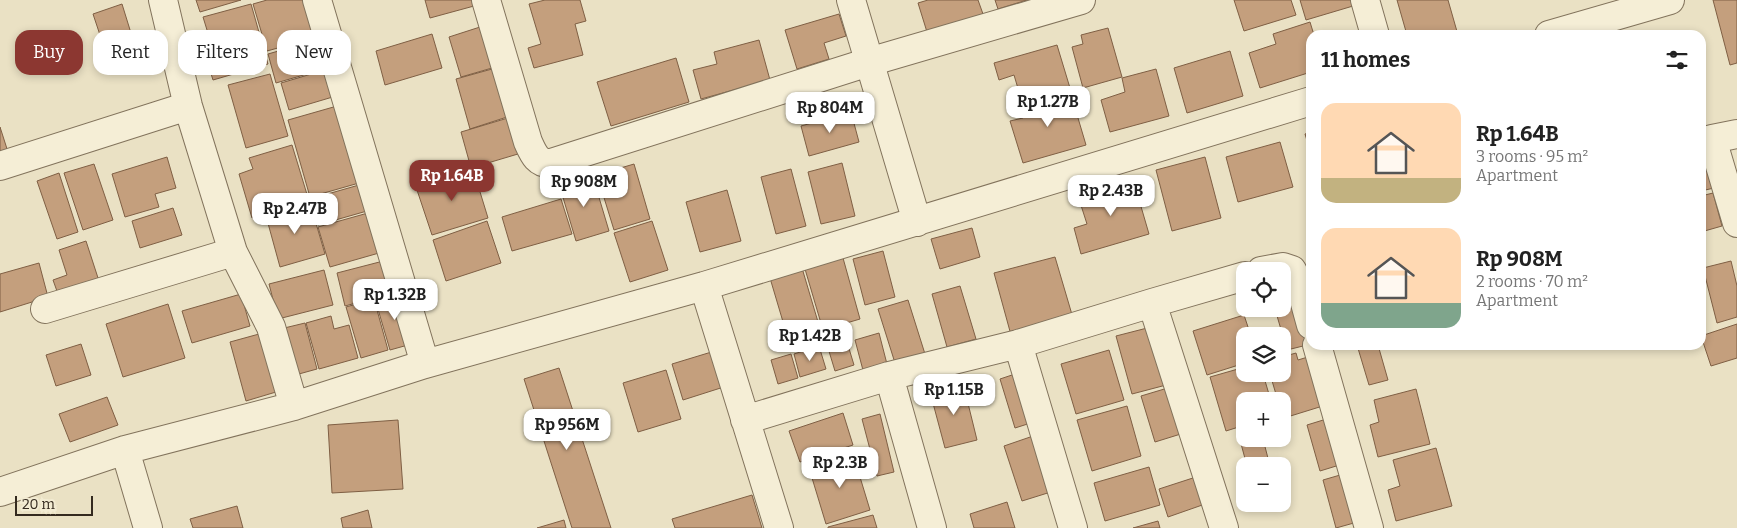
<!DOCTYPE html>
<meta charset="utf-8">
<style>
body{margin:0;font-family:Bitter,serif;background:#f6f6f6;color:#222;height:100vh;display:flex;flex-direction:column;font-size:19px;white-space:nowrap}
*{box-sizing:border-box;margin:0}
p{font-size:16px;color:#767676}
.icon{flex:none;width:28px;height:28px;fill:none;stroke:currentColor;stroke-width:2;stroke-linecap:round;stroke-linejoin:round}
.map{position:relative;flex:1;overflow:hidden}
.sheet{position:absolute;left:1306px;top:30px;width:400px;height:320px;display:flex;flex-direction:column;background:#fff;border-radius:15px;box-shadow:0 2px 8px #0003}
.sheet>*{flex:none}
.top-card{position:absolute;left:15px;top:30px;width:475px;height:45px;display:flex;gap:10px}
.buttons{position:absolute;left:1236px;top:262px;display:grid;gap:10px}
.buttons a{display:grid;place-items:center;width:55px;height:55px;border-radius:10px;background:#fff;box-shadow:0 2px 8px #0003;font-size:25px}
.scale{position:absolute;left:15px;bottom:12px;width:78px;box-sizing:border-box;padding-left:5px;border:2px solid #342a1f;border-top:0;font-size:14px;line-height:18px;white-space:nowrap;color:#342a1f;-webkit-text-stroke:4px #f2ebd2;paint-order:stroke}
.price{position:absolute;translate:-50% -42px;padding:0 11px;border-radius:10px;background:#fff;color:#222;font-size:16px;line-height:32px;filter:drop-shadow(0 1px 2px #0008)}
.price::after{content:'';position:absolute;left:50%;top:30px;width:15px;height:11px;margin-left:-8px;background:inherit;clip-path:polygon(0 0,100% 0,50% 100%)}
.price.current{background:#8c3731;color:#fff}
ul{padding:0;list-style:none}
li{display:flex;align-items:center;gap:15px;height:125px;padding:0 15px}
li span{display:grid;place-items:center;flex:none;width:140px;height:100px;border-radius:15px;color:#555}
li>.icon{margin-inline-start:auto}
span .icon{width:60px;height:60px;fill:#fffc;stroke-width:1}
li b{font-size:21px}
h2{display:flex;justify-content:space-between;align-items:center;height:60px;padding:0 15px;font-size:21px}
.tag{padding:0 18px;border-radius:15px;background:#fff;box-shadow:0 2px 8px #0003;font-size:18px;line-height:45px}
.tag.current{background:#8c3731;color:#fff}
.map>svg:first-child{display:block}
</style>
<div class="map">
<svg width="1737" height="528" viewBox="0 0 1737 528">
<rect width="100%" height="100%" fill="#eae1c4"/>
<path fill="#c49f7d" stroke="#7f5f44" d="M196 0H241L200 12Z
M267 0H310L321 36 267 51 253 4Z
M425 0H472L474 6 430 18Z
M545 0H580L586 21 575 24 583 55 534 68 528 48 541 44 529 4Z
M928 0H978L983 14 927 32 918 3Z
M995 0H1027L998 9Z
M1234 0H1291L1296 15 1244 31Z
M1300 0H1351L1353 6 1306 20Z
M1397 0H1448L1458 35H1407Z
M1713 0H1737V63L1730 65Z
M122 4 139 59 111 68 93 14Z
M251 4 268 64 213 80 202 45 211 43 203 17Z
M839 14 846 36 824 43 829 59 797 69 785 30Z
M1310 22 1314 35H1311V72L1260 88 1249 53 1276 44 1273 34Z
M480 27 492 68 461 77 449 37Z
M1108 28 1122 77 1083 88 1072 47 1083 44 1081 35Z
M432 34 442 68 385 85 376 51Z
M320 39 328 68 276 83 268 54Z
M759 40 770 80 701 99 693 70 717 64 714 52Z
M1057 45 1070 88 1022 102 1014 75 999 80 994 63Z
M1230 51 1243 96 1187 113 1174 68Z
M676 58 689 102 611 126 597 82Z
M328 69 336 96 289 110 281 83Z
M492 69 507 117 470 129 456 79Z
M1156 69 1169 116 1110 132 1101 100 1125 92 1122 78Z
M270 74 288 136 246 148 228 85Z
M1070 91 1086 145 1023 163 1010 121 1023 118 1020 106Z
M344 104 366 181 310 197 288 120Z
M851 112 859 142 809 156 801 126Z
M518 115 528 151 471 168 461 132Z
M0 127 8 152 0 154Z
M1311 132V154L1305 134Z
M1280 142 1293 187 1238 202 1226 157Z
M292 145 309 201 252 218 239 174 253 169 249 158Z
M167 157 176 188 155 194 159 207 125 217 112 174Z
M1205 157 1221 218 1172 231 1156 170Z
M1705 157 1714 188 1701 191V158Z
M842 163 855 216 821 224 808 172Z
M94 164 113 220 83 230 64 173Z
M634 164 650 219 614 230 597 175Z
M473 169 488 218 432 235 416 187Z
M791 169 806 226 776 234 761 177Z
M59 173 78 232 57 239 37 181Z
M592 174 609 231 576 241 559 184Z
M1133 179 1149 234 1081 254 1074 228 1087 224 1078 196Z
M366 183 374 209 318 225 310 199Z
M727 190 741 241 700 252 686 202Z
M1713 193 1722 226 1701 232V196Z
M561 199 572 234 512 251 502 217Z
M310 203 325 254 280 267 266 216Z
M173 208 182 235 140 248 132 221Z
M375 211 386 251 330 267 318 227Z
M487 221 501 263 446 281 433 240Z
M652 221 668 270 630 282 614 233Z
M972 228 980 257 940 269 931 239Z
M86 241 99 281 58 294 53 280 67 275 59 250Z
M883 251 895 297 865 305 853 259Z
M1055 257 1073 318 1011 335 994 273Z
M843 258 860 319 823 330 805 269Z
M391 259 400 291 345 306 337 273Z
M1731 261 1737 286V317L1717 323 1703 268Z
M39 263 48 297 0 312V274Z
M802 268 821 332 789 342 770 278Z
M324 270 333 305 278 319 269 284Z
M960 286 976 339 947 347 932 294Z
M400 292 415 343 390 350 375 299Z
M241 294 250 326 192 343 182 311Z
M1294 297 1307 345 1287 350 1275 309H1282V300Z
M374 299 388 350 361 358 346 307Z
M908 300 925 354 895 363 878 309Z
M168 304 185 358 123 377 106 324Z
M1244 315 1251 336H1245V363L1207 375 1193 331Z
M331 316 334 329 349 325 358 358 319 369 306 323Z
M305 323 317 369 288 377 276 330Z
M1737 324V358L1711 366 1701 336Z
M1155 326 1170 384 1132 394 1116 336Z
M270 331 286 389 246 401 230 342Z
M879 333 888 368 864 374 855 340Z
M847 342 854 365 835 371 828 348Z
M81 344 91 375 56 386 46 355Z
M1357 345H1378L1388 380 1369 385Z
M819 346 826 369 800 377 794 354Z
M718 350 730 385 683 400 672 364Z
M1109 350 1124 400 1076 414 1061 364Z
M1296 353 1298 360 1311 356 1326 405 1284 418 1282 401H1278L1270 374H1282V357Z
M791 354 798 378 778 384 771 360Z
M1245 367V374H1263L1271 401H1245V425L1226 431 1210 377Z
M559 368 611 528H572L524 379Z
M666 370 681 419 638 432 623 383Z
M1021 372 1037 421 1015 428 1000 379Z
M963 383 977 440 945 448 930 392Z
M1171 387 1184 433 1155 442 1141 396Z
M1416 389 1430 444 1378 457 1370 425 1379 422 1374 400Z
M107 397 118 425 70 442 59 414Z
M1127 406 1141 456 1092 471 1077 420Z
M843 413 853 445 800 462 789 431Z
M880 414 894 472 877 476 862 419Z
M1333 417 1346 463 1320 471 1307 425Z
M398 420 403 489 332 493 328 425Z
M1036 435 1054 491 1022 501 1004 446Z
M1245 439H1263L1270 466H1247L1240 440Z
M1436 448 1452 506 1396 521 1388 490 1400 486 1393 460Z
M853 454 870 510 826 524 809 468Z
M1149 467 1160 505 1105 521 1094 483Z
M1347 473 1361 521 1336 528 1323 480Z
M1199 476 1208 503 1168 517 1159 489Z
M752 495 762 528H675L672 519Z
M1007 502 1015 528H974L970 514Z
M237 506 243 528H193L190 519Z
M368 510 372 528H343L341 518Z
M873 515 877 528H828V527Z
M564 520 566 528H537Z
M1158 521 1160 528H1133Z"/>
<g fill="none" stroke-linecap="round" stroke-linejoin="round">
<defs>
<path id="minor" d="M163 0 188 106 233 252 271 327 294 406
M317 0 425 364
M486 0 528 142C533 153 537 164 551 163L869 62 1081 0
M851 0 917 222
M1365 0 1375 35
M1549 35 1670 0
M1712 139 1737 134
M1701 142 1712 139 1737 223
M0 166 188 106
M1261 271 1283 267 1292 270 1300 285 1311 325
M704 286 779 528
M1152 303 1224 528
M45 309 233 252
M1018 344 1073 528
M1317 345 1369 528
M889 376 932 528
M745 420 889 376 1018 344 1152 303 1245 276
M125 450 148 528
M0 492 125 450 294 406 425 364 704 286 1311 101"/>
</defs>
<use href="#minor" stroke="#82735c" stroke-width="30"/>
<use href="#minor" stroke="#f5eed6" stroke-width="28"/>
</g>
</svg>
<div class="buttons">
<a><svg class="icon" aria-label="locate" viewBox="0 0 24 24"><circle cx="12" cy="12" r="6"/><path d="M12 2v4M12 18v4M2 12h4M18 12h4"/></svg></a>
<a><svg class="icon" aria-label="layers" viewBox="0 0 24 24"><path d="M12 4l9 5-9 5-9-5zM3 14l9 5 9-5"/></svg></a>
<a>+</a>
<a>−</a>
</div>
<div class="scale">20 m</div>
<b class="price" style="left:1048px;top:128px">Rp 1.27B</b>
<b class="price" style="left:830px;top:134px">Rp 804M</b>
<b class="price current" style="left:452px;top:202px">Rp 1.64B</b>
<b class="price" style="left:584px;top:208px">Rp 908M</b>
<b class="price" style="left:1111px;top:217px">Rp 2.43B</b>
<b class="price" style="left:295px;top:235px">Rp 2.47B</b>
<b class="price" style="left:395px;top:321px">Rp 1.32B</b>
<b class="price" style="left:810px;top:362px">Rp 1.42B</b>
<b class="price" style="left:954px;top:416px">Rp 1.15B</b>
<b class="price" style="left:567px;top:451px">Rp 956M</b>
<b class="price" style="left:840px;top:489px">Rp 2.3B</b>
<div class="top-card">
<a class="tag current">Buy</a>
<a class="tag">Rent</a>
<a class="tag">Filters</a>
<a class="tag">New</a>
</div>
<section class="sheet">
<h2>11 homes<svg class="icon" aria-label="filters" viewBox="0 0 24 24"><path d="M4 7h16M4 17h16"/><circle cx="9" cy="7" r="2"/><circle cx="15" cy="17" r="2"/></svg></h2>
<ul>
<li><span style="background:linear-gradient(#ffd9b3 75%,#c2b280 0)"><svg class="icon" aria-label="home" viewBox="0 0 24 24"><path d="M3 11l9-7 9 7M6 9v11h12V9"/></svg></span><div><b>Rp 1.64B</b><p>3 rooms · 95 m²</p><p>Apartment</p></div></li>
<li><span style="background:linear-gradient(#ffd9b3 75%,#7fa58c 0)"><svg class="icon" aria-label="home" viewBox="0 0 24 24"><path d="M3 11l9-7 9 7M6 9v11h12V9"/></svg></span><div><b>Rp 908M</b><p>2 rooms · 70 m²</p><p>Apartment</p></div></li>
</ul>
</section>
</div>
